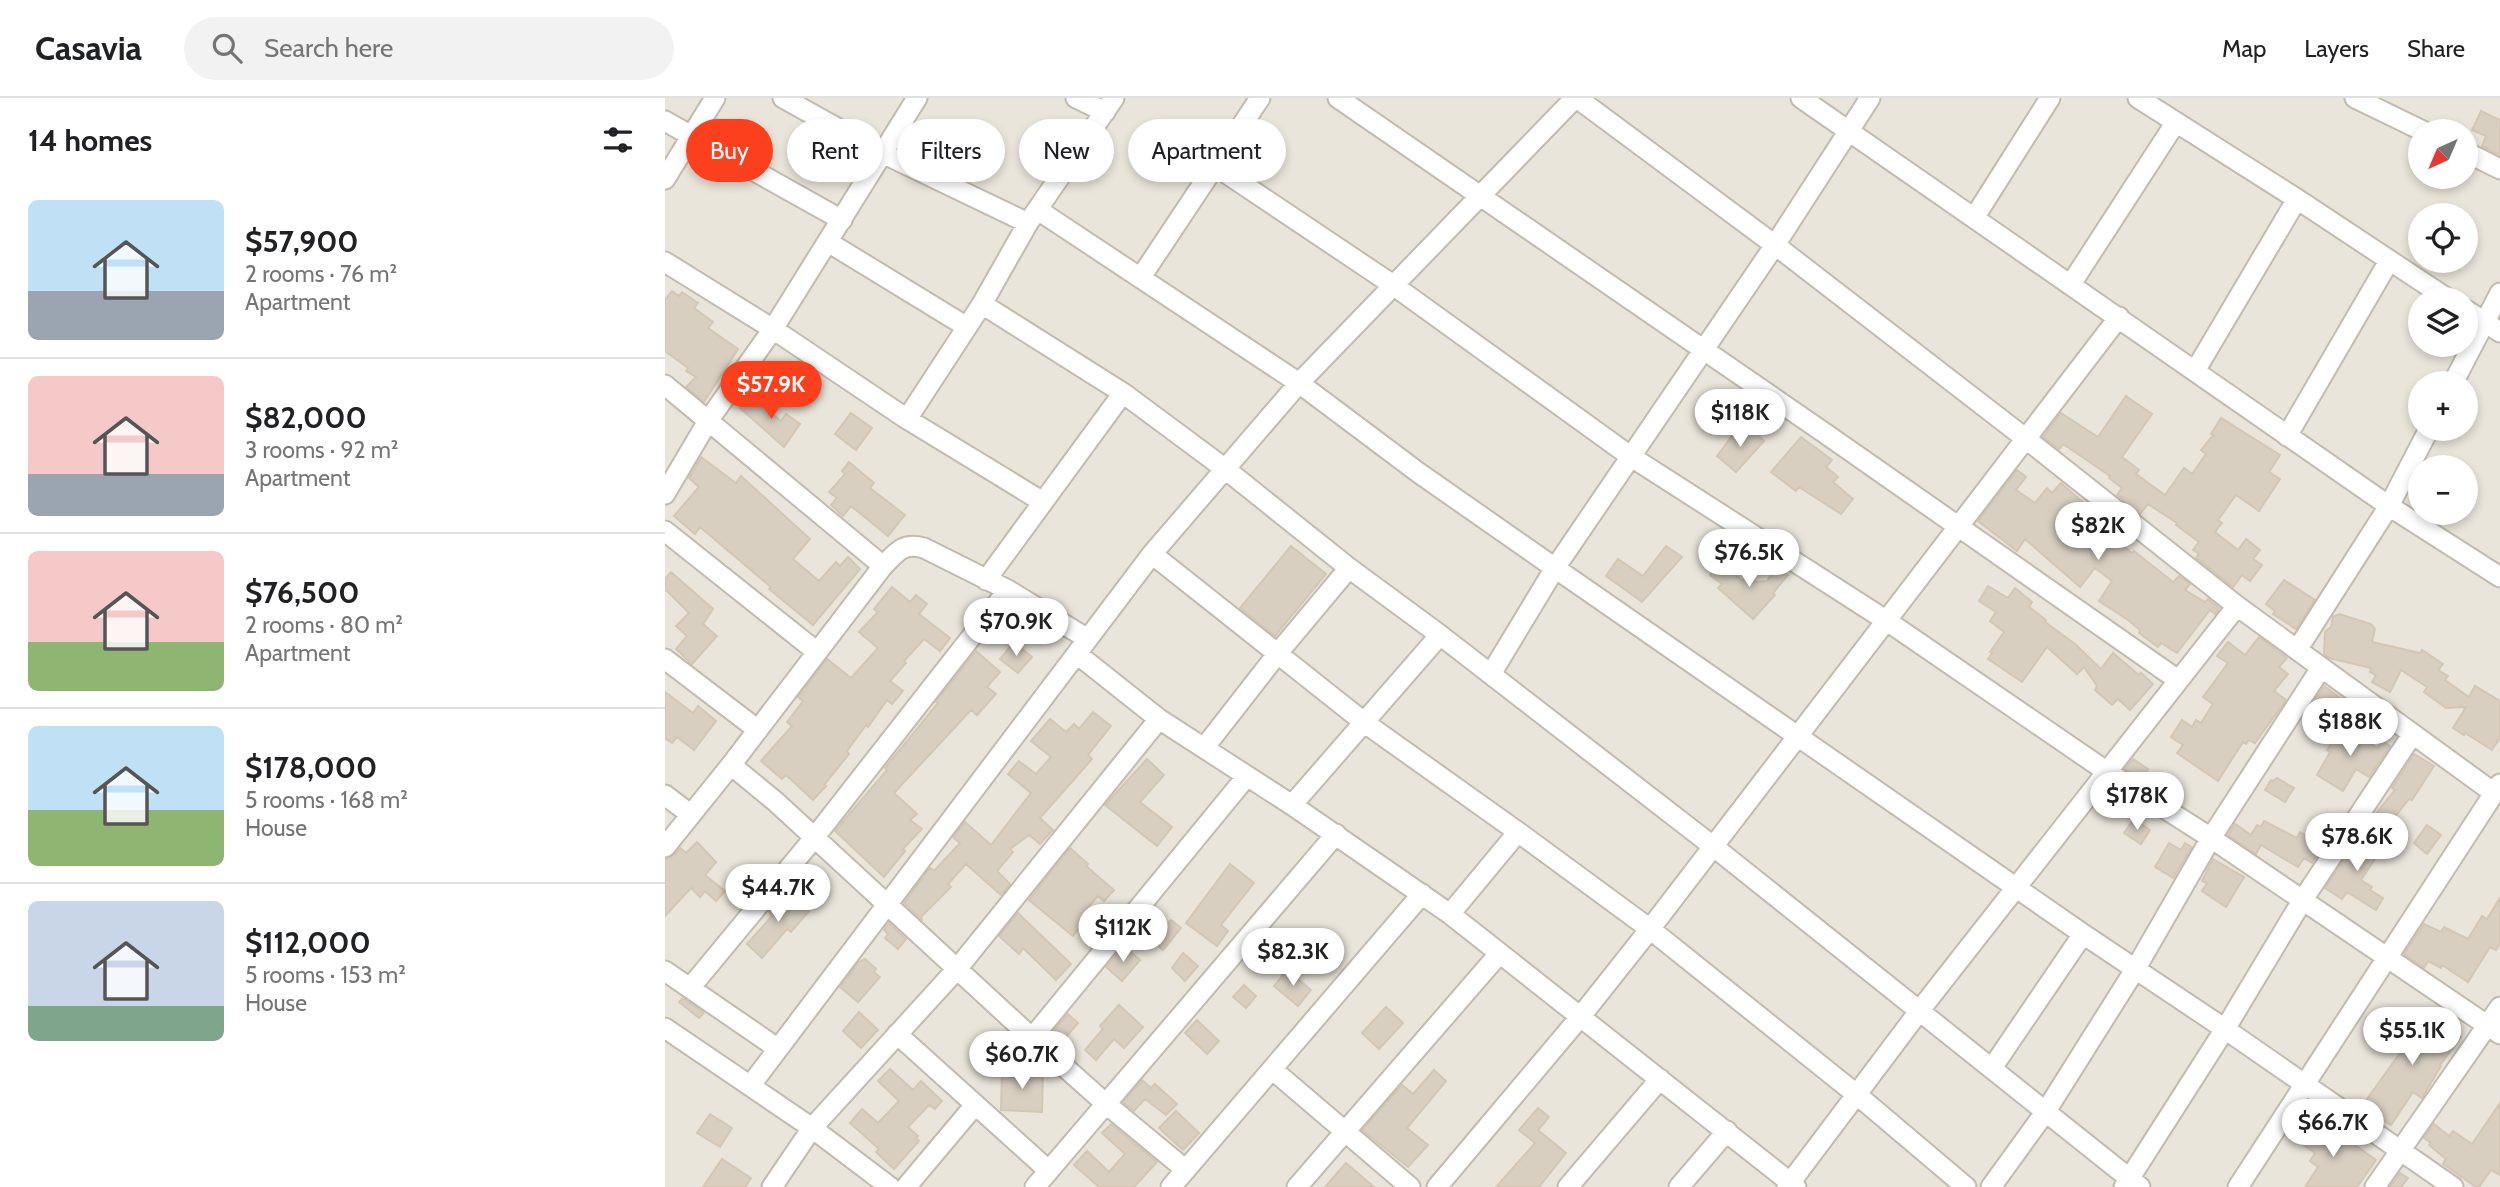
<!DOCTYPE html>
<meta charset="utf-8">
<style>
body{margin:0;font-family:Cabin,sans-serif;background:#f2f2f2;color:#202124;height:100vh;display:flex;flex-direction:column;font-size:26px;white-space:nowrap}
*{box-sizing:border-box;margin:0}
p{font-size:23px;color:#757577}
.icon{flex:none;width:38px;height:38px;fill:none;stroke:currentColor;stroke-width:2;stroke-linecap:round;stroke-linejoin:round}
.map{position:relative;flex:1;overflow:hidden}
.side{display:flex;flex-direction:column;background:#fff;width:665px}
.side>*{flex:none}
.hud{position:absolute;left:21px;top:21px;width:665px;height:63px;display:flex;gap:14px}
.needle{width:46px;rotate:224deg}
.buttons{position:absolute;left:1743px;top:21px;display:grid;gap:14px}
.buttons a{display:grid;place-items:center;width:70px;height:70px;border-radius:50%;background:#fff;box-shadow:0 4px 10px #0003;font-size:35px}
.price{position:absolute;translate:-50% -60px;padding:0 16px;border-radius:24px;background:#fff;color:#222;font-size:23px;line-height:46px;filter:drop-shadow(0 2px 4px #0008)}
.price::after{content:'';position:absolute;left:50%;top:42px;width:21px;height:16px;margin-left:-10px;background:inherit;clip-path:polygon(0 0,100% 0,50% 100%)}
.price.selected{background:#fc3f1d;color:#fff}
ul{padding:0;list-style:none}
li{display:flex;align-items:center;gap:21px;height:175px;padding:0 28px}
li+li{border-top:2px solid #e0e0e0}
li span{display:grid;place-items:center;flex:none;width:196px;height:140px;border-radius:10px;color:#555}
li>.icon{margin-inline-start:auto}
span .icon{width:84px;height:84px;fill:#fffc;stroke-width:1}
li b{font-size:30px}
h2{display:flex;justify-content:space-between;align-items:center;height:84px;padding:0 28px;font-size:30px}
.pill{padding:0 24px;border-radius:32px;background:#fff;box-shadow:0 4px 10px #0003;font-size:24px;line-height:63px}
.pill.selected{background:#fc3f1d;color:#fff}
header{display:flex;align-items:center;gap:42px;box-sizing:border-box;height:98px;padding:0 35px;background:#fff;border-bottom:2px solid #e0e0e0}
header strong{font-size:33px}
nav{display:flex;gap:38px;margin-inline-start:auto;font-size:24px}
.search{width:490px;height:63px;background:#f2f2f2;display:flex;align-items:center;gap:18px;box-sizing:border-box;padding:0 24px;border-radius:38px;color:#757577;font-size:26px}
main{display:flex;flex:1;min-height:0}
.map>svg:first-child{display:block}
</style>
<header>
<strong>Casavia</strong>
<div class="search"><svg class="icon" aria-label="search" viewBox="0 0 24 24"><circle cx="10" cy="10" r="6"/><path d="M15 15l6 6"/></svg>Search here</div>
<nav><a>Map</a><a>Layers</a><a>Share</a></nav>
</header>
<main>
<section class="side">
<h2>14 homes<svg class="icon" aria-label="filters" viewBox="0 0 24 24"><path d="M4 7h16M4 17h16"/><circle cx="9" cy="7" r="2"/><circle cx="15" cy="17" r="2"/></svg></h2>
<ul>
<li><span style="background:linear-gradient(#bfe0f5 65%,#9aa5b1 0)"><svg class="icon" aria-label="home" viewBox="0 0 24 24"><path d="M3 11l9-7 9 7M6 9v11h12V9"/></svg></span><div><b>$57,900</b><p>2 rooms · 76 m²</p><p>Apartment</p></div></li>
<li><span style="background:linear-gradient(#f6c9c9 70%,#9aa5b1 0)"><svg class="icon" aria-label="home" viewBox="0 0 24 24"><path d="M3 11l9-7 9 7M6 9v11h12V9"/></svg></span><div><b>$82,000</b><p>3 rooms · 92 m²</p><p>Apartment</p></div></li>
<li><span style="background:linear-gradient(#f6c9c9 65%,#8fb573 0)"><svg class="icon" aria-label="home" viewBox="0 0 24 24"><path d="M3 11l9-7 9 7M6 9v11h12V9"/></svg></span><div><b>$76,500</b><p>2 rooms · 80 m²</p><p>Apartment</p></div></li>
<li><span style="background:linear-gradient(#bfe0f5 60%,#8fb573 0)"><svg class="icon" aria-label="home" viewBox="0 0 24 24"><path d="M3 11l9-7 9 7M6 9v11h12V9"/></svg></span><div><b>$178,000</b><p>5 rooms · 168 m²</p><p>House</p></div></li>
<li><span style="background:linear-gradient(#c9d6e8 75%,#7fa58c 0)"><svg class="icon" aria-label="home" viewBox="0 0 24 24"><path d="M3 11l9-7 9 7M6 9v11h12V9"/></svg></span><div><b>$112,000</b><p>5 rooms · 153 m²</p><p>House</p></div></li>
</ul>
</section>
<div class="map">
<svg width="1835" height="1089" viewBox="0 0 1835 1089">
<rect width="100%" height="100%" fill="#f6f3ec"/>
<path fill="#eae5da" fill-rule="evenodd" d="M0 0H1835V1089H0ZM1755 33H1801V79H1755ZM1755 117H1801V163H1755ZM1755 201H1801V247H1755ZM1755 285H1801V331H1755ZM1755 369H1801V415H1755Z"/>
<path fill="#d8cfc1" stroke="#d3c7b4" stroke-width="2" d="M1816 13 1835 22V57L1817 48 1821 38 1807 32Z
M7 193 14 198 17 194 33 205 29 210 48 224 43 230 73 251 39 304 21 289 31 279 21 273 23 270 0 253V202Z
M85 297 116 323 121 316 135 326 119 349 75 310Z
M1461 298 1487 316 1457 359 1474 372 1471 376 1500 397 1519 370 1527 376 1541 356 1536 352 1548 337 1546 336 1556 320 1615 357 1604 374 1615 381 1594 413 1571 397 1553 422 1557 425 1550 434 1573 452 1581 441 1595 452 1588 461 1597 467 1585 483 1577 477 1568 489 1531 460 1534 456 1528 452 1534 444 1511 427 1512 425 1483 406 1475 416 1452 397 1457 390 1444 380 1445 378 1398 346 1394 351 1378 339 1396 315 1433 339Z
M186 315 207 330 191 352 170 336Z
M1073 330 1082 338 1087 332 1099 343 1071 374 1052 358Z
M1136 339 1167 362 1161 369 1173 379 1168 384 1188 401 1176 416 1134 389 1131 393 1106 374Z
M36 359 71 385 76 378 145 441 128 461 154 483 171 464 175 468 183 459 195 471 148 527 104 491 106 489 35 429 30 436 9 418 34 389 24 380Z
M184 364 209 385 205 390 240 417 223 438 186 408 178 418 166 407 172 400 164 394 180 376 177 373Z
M1352 372 1361 379 1351 392 1370 405 1382 390 1387 395 1396 385 1423 409 1413 422 1432 436 1435 431 1467 455 1469 453 1508 484 1514 478 1525 486 1520 492 1540 504 1543 501 1554 510 1550 516 1545 512 1512 555 1496 545 1493 549 1474 535 1475 532 1463 522 1434 503 1447 483 1430 470 1415 489 1360 441 1352 453 1313 423Z
M626 448 661 476 610 538 575 510Z
M1001 448 1017 459 977 504 941 478 953 461 978 478Z
M1054 466 1078 483 1083 476 1091 484 1102 483 1111 469 1123 477 1108 495 1110 497 1088 521 1053 490 1057 486 1045 477Z
M6 474 48 511 38 526 52 538 27 566 11 551 22 538 11 528 24 515 0 491V481Z
M1619 482 1650 502 1631 531 1608 516 1610 513 1601 506Z
M1323 488 1343 500 1350 490 1367 504 1364 509 1381 522 1380 524 1410 546 1436 571 1448 555 1474 577 1476 575 1488 586 1465 612 1453 601 1447 607 1430 592 1432 588 1419 569 1412 576 1382 549 1357 584 1323 561 1327 555 1325 554 1339 534 1325 523 1331 514 1314 503Z
M227 489 245 504 251 497 262 506 254 516 285 540 275 553 259 541 239 563 241 565 225 583 238 593 227 606 222 602 203 629 201 627 182 653 184 656 159 687 161 688 148 702 121 677 117 681 96 663 127 628 122 624 138 603 133 599 162 561 186 580 213 550 194 534 213 514 209 511Z
M1674 516 1706 526 1710 531 1707 544 1755 555 1757 552 1778 566 1773 572 1783 578 1780 582 1804 599 1810 588 1835 603V640L1827 652 1800 635 1799 637 1788 630 1801 609 1781 610 1759 594 1762 589 1736 572 1725 594 1707 584 1711 577 1705 574 1706 570 1664 560 1659 556 1660 534 1666 529 1668 519Z
M1594 539 1622 560 1614 569 1623 576 1609 593 1621 602 1590 645 1584 642 1581 646 1578 644 1553 683 1512 655 1518 647 1506 639 1517 622 1527 629 1531 622 1536 625 1548 606 1538 599 1563 565 1552 558 1563 544 1580 557Z
M349 544 367 559 353 575 335 561Z
M311 553 335 574 322 589 331 596 312 617 306 612 229 695 252 716 245 722 257 731 238 751 240 753 219 779 170 733 222 672 220 670 273 605 271 604Z
M1659 588 1690 611 1670 633 1650 618 1654 612 1647 607Z
M0 594 28 615 33 608 51 623 29 652 12 639 7 645 0 640Z
M428 614 446 628 423 657 427 661 375 720 388 732 375 746 364 737 345 751 348 754 332 773 345 786 336 797 301 766 283 786 286 789 256 819 257 822 239 805 265 770 269 773 295 745 288 739 300 724 326 747 366 695 343 676 354 663 371 676 386 659 366 643 385 621 401 634 409 626 414 631Z
M1680 627 1712 650 1717 643 1725 648 1704 679 1691 671 1678 693 1652 677 1665 654 1662 652Z
M1749 656 1769 668 1747 702 1744 701 1725 725 1712 714 1730 692 1727 690Z
M482 661 499 677 475 704 507 729 492 748 440 707Z
M1468 661 1483 671 1476 681 1460 671Z
M1612 680 1629 690 1620 704 1600 692 1606 682 1608 683Z
M1469 721 1485 732 1476 746 1459 735Z
M1599 723 1632 740 1635 734 1658 749 1647 765 1639 760 1633 769 1596 747 1591 756 1563 737 1570 726 1586 737 1592 727 1596 729Z
M1762 727 1776 737 1762 756 1749 745Z
M1697 735 1718 749 1696 782 1707 789 1705 792 1718 800 1711 812 1682 794 1677 801 1660 790Z
M32 744 51 764 40 777 60 793 51 803 40 793 35 799 26 790 0 818V761L9 757 15 750 21 755Z
M1504 745 1516 752 1520 745 1527 749 1508 780 1490 769Z
M405 750 423 766 421 768 449 792 439 803 433 798 420 813 424 817 408 838 364 802Z
M1548 761 1579 779 1561 809 1537 793 1542 785 1537 783Z
M565 766 589 785 556 827 563 833 552 848 521 825Z
M123 793 144 813 126 834 122 831 97 860 82 846 107 818 104 814Z
M1835 800V845L1831 852 1825 849 1803 884 1777 867 1776 870 1763 863 1759 870 1739 856 1759 826 1776 834 1779 829 1803 841 1817 818 1822 821Z
M353 815 406 866 391 882 358 850 354 856 334 838Z
M482 819 497 831 506 822 516 830 498 852 472 831Z
M224 825 241 841 233 851 220 840 223 836 219 832Z
M459 848 475 862 457 883 441 869Z
M518 855 533 868 520 883 507 870Z
M200 861 211 871 209 874 215 879 193 904 175 889 194 864Z
M622 872 646 892 633 908 609 888Z
M579 887 591 898 581 910 568 899Z
M18 900 39 915 34 920 14 904Z
M454 907 478 929 459 950 449 941 431 962 420 952 438 931 435 928Z
M721 909 738 925 714 951 697 935Z
M194 914 213 932 196 950 178 933Z
M1754 914 1776 927 1777 925 1796 939 1775 967 1776 968 1757 1000 1748 994 1726 1027 1697 1008 1740 948 1734 944Z
M403 916 413 925 399 941 389 932Z
M532 922 554 943 542 956 520 935Z
M225 971 248 992 256 983 277 1003 270 1011 264 1007 243 1029 253 1038 251 1040 254 1043 229 1071 211 1054 214 1051 185 1025 197 1011 213 1025 234 1003 213 983Z
M769 972 781 983 742 1030 763 1047 743 1069 697 1032 737 987 748 996Z
M337 973 378 974 377 1014 336 1012Z
M477 982 486 990 490 986 512 1006 501 1017 480 1001 469 1013 458 1004Z
M1835 1005V1077L1826 1072 1814 1089H1811L1778 1066 1781 1061 1764 1047 1766 1045 1759 1040 1769 1026 1784 1038 1788 1033 1807 1046Z
M873 1010 884 1019 873 1032 901 1055 874 1089H831L870 1045 854 1032Z
M511 1013 534 1035 518 1052 494 1030Z
M45 1016 67 1030 55 1049 32 1035Z
M1632 1021 1656 1039 1657 1036 1669 1045 1676 1037 1711 1062 1692 1089H1640L1653 1069 1645 1063 1650 1055 1622 1035Z
M446 1026 492 1064 469 1089H434L409 1067 422 1053 444 1074 460 1056 437 1035Z
M57 1061 86 1080 80 1089H38Z
M681 1065 709 1089H660Z
M1735 1075 1743 1080 1736 1089H1725Z"/>
<g fill="none" stroke-linecap="round" stroke-linejoin="round">
<defs>
<path id="minor" d="M118 0 217 55 363 125
M411 0 440 14
M673 0 1161 336 1513 582
M912 0 1110 147 1360 340 1572 508 1829 695
M1136 0 1724 408 1835 479
M1473 0 1632 101 1783 201
M1690 0 1758 33
M0 23 177 122
M1801 54 1835 71
M549 67 728 187 965 358 1222 523 1441 673 1546 740 1835 936
M0 81 50 0
M373 112 634 285 754 375 890 470 1418 836 1560 931 1788 1089
M1309 120 1385 0
M163 144 302 229
M0 164 108 231 242 321 378 404
M476 179 595 0
M1406 186 1511 24
M317 206 458 295 559 370 684 470 775 537 1049 749 1475 1089
M1801 212 1835 234
M1530 273 1632 101
M1788 285 1835 195
M0 287 218 468
M242 321 317 206 363 125 449 0
M1622 338 1724 163
M0 396 43 323 108 231 252 0
M0 433 152 554
M487 456 700 625 853 734 985 831 1191 996 1301 1089
M321 482 458 295
M1632 552 1724 408 1764 331
M412 556 494 621 627 707 785 816 1131 1089
M0 561 93 632
M826 576 890 470 1110 147 1205 0
M539 650 613 555 684 470
M66 667 111 704 367 940 440 1005 521 1072
M0 697 25 716
M627 707 775 537
M0 749 66 667 218 468C232 454 238 444 259 450L343 492 423 541
M785 816 853 734
M0 873 112 950
M25 890 149 740 343 492
M0 930 147 1030 225 1089
M232 936 384 1073
M367 940 582 678
M1327 970 1418 836
M608 972 745 1089
M85 988 487 456 634 285 910 0
M107 1089 147 1030 292 871 494 621
M241 1089 310 1007
M370 1089 671 736
M506 1089 757 796
M632 1089 834 856
M772 1089 916 918 985 831 1454 219
M903 1089 995 981
M1014 1089 1062 1033
M1122 1089 1255 912 1572 508
M1326 1089 1381 1013 1471 870 1546 740 1656 570
M1459 1089 1560 931 1637 803 1747 637
M1573 1089 1835 686
M1710 1089 1835 909"/>
</defs>
<use href="#minor" stroke="#c2bbae" stroke-width="23"/>
<use href="#minor" stroke="#fff" stroke-width="19"/>
</g>
</svg>
<div class="buttons">
<a><svg class="needle" viewBox="-14 -14 28 28"><path d="M0-13l5 13h-10z" fill="#e53935"/><path d="M0 13l5-13h-10z" fill="#757577"/></svg></a>
<a><svg class="icon" aria-label="locate" viewBox="0 0 24 24"><circle cx="12" cy="12" r="6"/><path d="M12 2v4M12 18v4M2 12h4M18 12h4"/></svg></a>
<a><svg class="icon" aria-label="layers" viewBox="0 0 24 24"><path d="M12 4l9 5-9 5-9-5zM3 14l9 5 9-5"/></svg></a>
<a>+</a>
<a>−</a>
</div>
<b class="price selected" style="left:106px;top:323px">$57.9K</b>
<b class="price" style="left:1075px;top:351px">$118K</b>
<b class="price" style="left:1433px;top:464px">$82K</b>
<b class="price" style="left:1084px;top:491px">$76.5K</b>
<b class="price" style="left:351px;top:560px">$70.9K</b>
<b class="price" style="left:1685px;top:660px">$188K</b>
<b class="price" style="left:1472px;top:734px">$178K</b>
<b class="price" style="left:1692px;top:775px">$78.6K</b>
<b class="price" style="left:113px;top:826px">$44.7K</b>
<b class="price" style="left:458px;top:866px">$112K</b>
<b class="price" style="left:628px;top:890px">$82.3K</b>
<b class="price" style="left:1747px;top:969px">$55.1K</b>
<b class="price" style="left:357px;top:993px">$60.7K</b>
<b class="price" style="left:1668px;top:1061px">$66.7K</b>
<div class="hud">
<a class="pill selected">Buy</a>
<a class="pill">Rent</a>
<a class="pill">Filters</a>
<a class="pill">New</a>
<a class="pill">Apartment</a>
</div>
</div>
</main>
